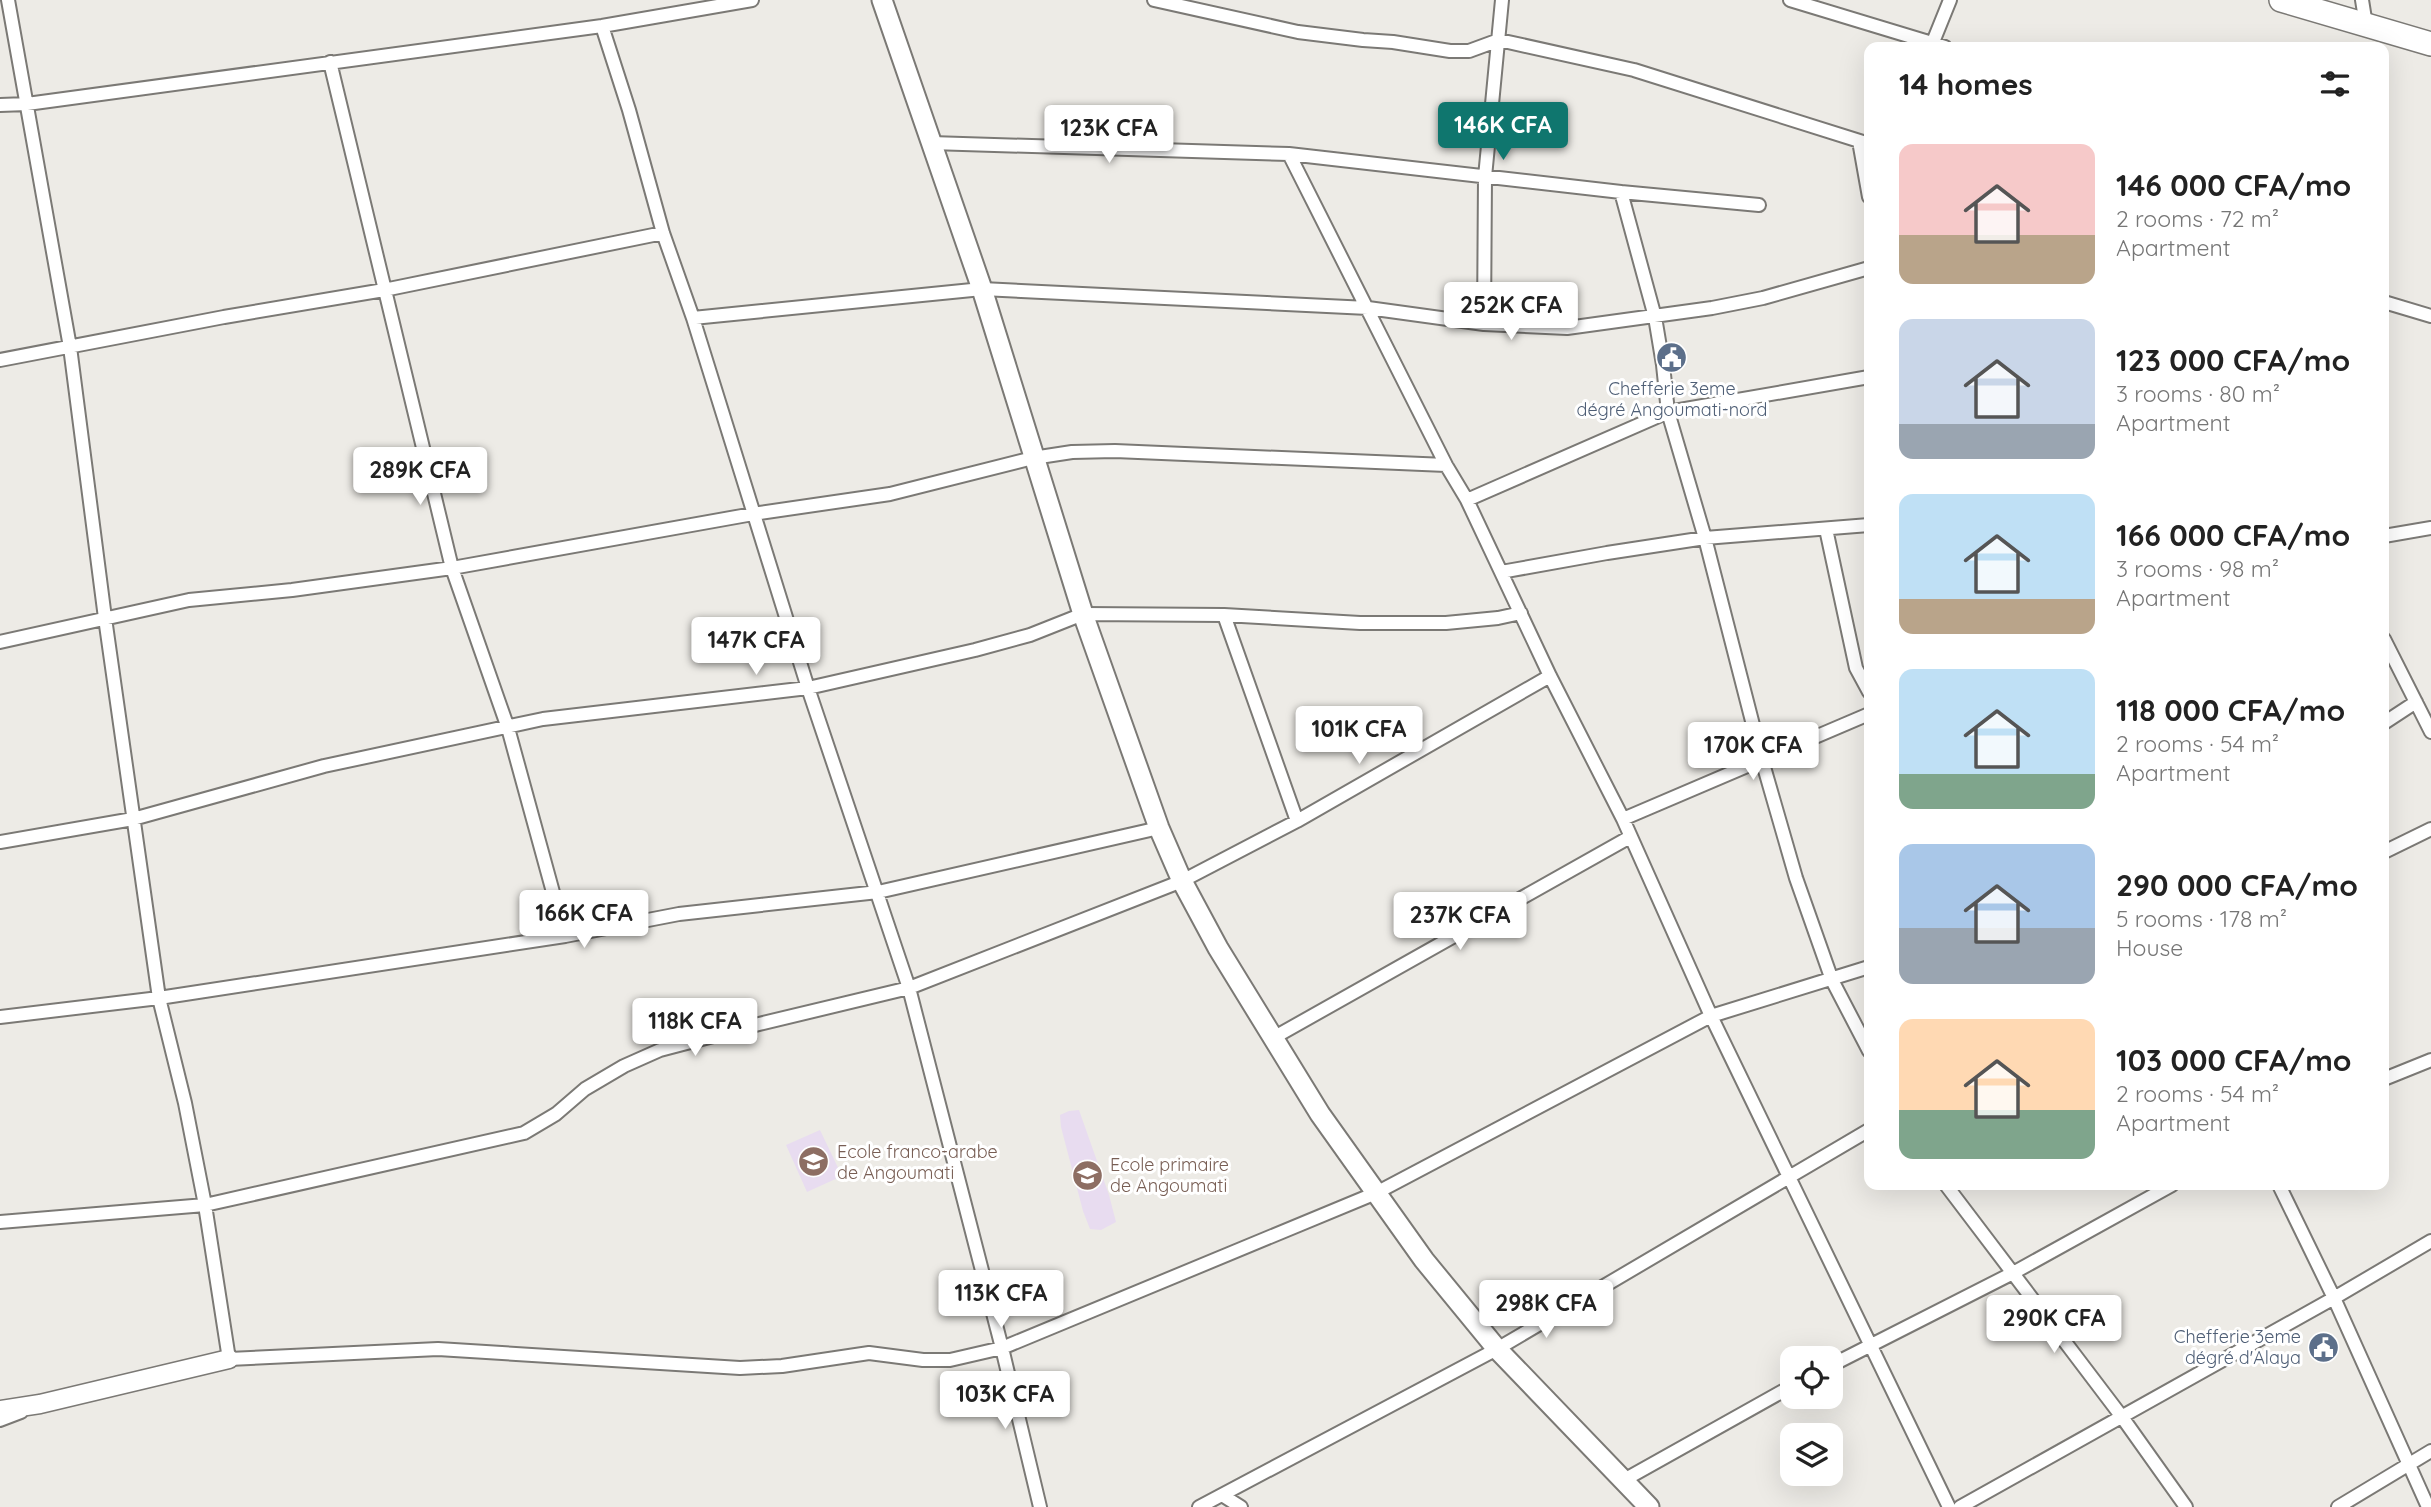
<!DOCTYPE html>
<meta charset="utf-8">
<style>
body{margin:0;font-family:Quicksand,sans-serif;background:#f6f6f6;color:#222;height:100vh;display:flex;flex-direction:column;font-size:26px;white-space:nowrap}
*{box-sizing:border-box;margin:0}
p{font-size:23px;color:#767676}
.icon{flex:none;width:38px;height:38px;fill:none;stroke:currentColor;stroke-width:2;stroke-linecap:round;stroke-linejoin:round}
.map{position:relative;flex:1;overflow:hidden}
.drawer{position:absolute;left:1864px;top:42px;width:525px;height:1148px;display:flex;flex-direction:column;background:#fff;border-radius:14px;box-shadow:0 7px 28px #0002}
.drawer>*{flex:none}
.tools{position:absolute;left:1780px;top:1346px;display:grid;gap:14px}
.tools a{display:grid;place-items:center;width:63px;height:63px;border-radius:14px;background:#fff;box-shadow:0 7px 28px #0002;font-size:35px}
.price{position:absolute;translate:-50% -60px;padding:0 16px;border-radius:7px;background:#fff;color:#222;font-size:23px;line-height:46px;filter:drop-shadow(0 2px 4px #0008)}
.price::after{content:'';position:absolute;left:50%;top:42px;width:21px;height:16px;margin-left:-10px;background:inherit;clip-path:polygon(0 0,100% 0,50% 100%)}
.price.current{background:#0f766e;color:#fff}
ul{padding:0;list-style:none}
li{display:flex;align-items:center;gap:21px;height:175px;padding:0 35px}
li span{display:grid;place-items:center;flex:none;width:196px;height:140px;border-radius:14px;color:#555}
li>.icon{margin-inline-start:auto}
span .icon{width:84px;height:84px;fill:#fffc;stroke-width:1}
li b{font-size:30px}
h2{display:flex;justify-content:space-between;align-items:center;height:84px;padding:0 35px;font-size:30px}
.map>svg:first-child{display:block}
</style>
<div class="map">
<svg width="2431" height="1507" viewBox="0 0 2431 1507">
<rect width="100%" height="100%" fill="#edebe6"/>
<path fill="#e8dcf0" d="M1079 1110 1109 1195 1116 1222 1101 1230 1090 1229 1083 1211 1061 1127 1060 1115 1069 1111Z
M820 1130 842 1176 807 1192 786 1145Z"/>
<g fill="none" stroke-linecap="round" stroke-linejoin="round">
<defs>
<path id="street" d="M8 0 70 347 105 618 159 998 185 1103 205 1205 229 1359 438 1349 740 1368 782 1366 869 1353 923 1360H950L1002 1348 1376 1193 1711 1016 1869 967
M1154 0 1298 32 1363 40 1393 42 1450 51H1469L1499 40 1634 70 1869 144
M1790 0 1945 47
M2362 0 2366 25
M602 26 629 110 663 233 693 318 808 688 909 988 1002 1348 1040 1507
M1931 47 1950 0
M330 62 452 568 508 728 565 936
M0 105 27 104 602 26 752 0
M1859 141 1869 197
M931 143 1289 154 1621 192 1655 317 1663 365 1668 412 1705 538 1762 760 1796 878 1832 980 1869 1051
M1289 154 1446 465 1467 500 1550 676 1623 819 1711 1016 1949 1507
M1621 192 1759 205
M2384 302 2431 316
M693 318 982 289 1368 308 1484 324 1567 328 1712 308 1763 298 1869 268
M1484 324 1485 177 1502 0
M0 360 224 317 384 290 663 233
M1467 500 1668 412 1869 377
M1826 529 1856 668 1869 692
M2384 536 2431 528
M1501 572 1607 553 1705 538 1869 525
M1224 615 1297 821
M2384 639 2431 732
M0 642 189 600 292 590 452 568 753 514 890 494 1033 458 1072 452 1115 451 1446 465
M2384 723 2416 702
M1623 819 1869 714
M0 842 133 819 324 766 543 719 808 688 975 650 1030 635 1083 614 1224 615 1360 623H1446L1498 618 1521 613
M2384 852 2431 829
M0 1017 159 998 565 936 679 914 878 892 1159 828
M1273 1038 1630 837
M2384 1079 2431 1060
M1946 1185 2122 1417 2186 1507
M2279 1185 2334 1298 2428 1507
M0 1222 205 1205 524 1133 556 1114 585 1089 624 1066 660 1050 759 1024 909 988 1182 881 1297 821 1550 676
M1830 1366 2013 1273 2172 1185
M0 1420 21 1412
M1624 1480 1792 1386
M1222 1495 1241 1507
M1199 1507 1497 1349 1869 1130
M1960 1507 2334 1298 2431 1241
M2338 1507 2431 1451"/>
<path id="secondary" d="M0 1410 40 1404 229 1359"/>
<path id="primary" d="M882 0 982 289 1083 614 1159 828 1182 881 1218 948 1320 1114 1424 1260 1497 1349 1649 1507"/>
<path id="highway" d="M2281 0 2431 44"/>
</defs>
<use href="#street" stroke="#7b7975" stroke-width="16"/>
<use href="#secondary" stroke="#7b7975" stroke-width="21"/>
<use href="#primary" stroke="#7b7975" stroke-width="23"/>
<use href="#highway" stroke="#7b7975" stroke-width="26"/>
<use href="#street" stroke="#fff" stroke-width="12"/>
<use href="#secondary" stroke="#fff" stroke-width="18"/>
<use href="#primary" stroke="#fff" stroke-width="19"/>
<use href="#highway" stroke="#fff" stroke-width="23"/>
</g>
<defs>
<symbol id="civic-disc" viewBox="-11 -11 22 22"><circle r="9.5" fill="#5c6f8a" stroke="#fff"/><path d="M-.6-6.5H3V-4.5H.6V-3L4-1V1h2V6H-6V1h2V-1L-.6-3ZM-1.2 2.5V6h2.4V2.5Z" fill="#fff"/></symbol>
<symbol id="school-disc" viewBox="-11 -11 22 22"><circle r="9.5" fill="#8d6e63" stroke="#fff"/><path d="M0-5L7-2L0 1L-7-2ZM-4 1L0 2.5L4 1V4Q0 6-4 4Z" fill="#fff"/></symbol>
</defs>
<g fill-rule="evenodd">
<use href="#civic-disc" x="1654" y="340" width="35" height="35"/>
<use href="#school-disc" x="796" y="1144" width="35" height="35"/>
<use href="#school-disc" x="1070" y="1158" width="35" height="35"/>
<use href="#civic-disc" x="2306" y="1330" width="35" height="35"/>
</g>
<g text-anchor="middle" stroke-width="6" stroke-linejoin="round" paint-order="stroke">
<g font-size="18" fill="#4e5e75" stroke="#fff">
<text x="1672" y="395">Chefferie 3eme<tspan x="1672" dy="21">dégré Angoumati-nord</tspan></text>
<text x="2301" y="1343" text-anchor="end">Chefferie 3eme<tspan x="2301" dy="21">dégré d'Alaya</tspan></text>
</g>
<g font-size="18" fill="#785e54" stroke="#fff" text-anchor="start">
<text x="837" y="1158">Ecole franco-arabe<tspan x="837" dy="21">de Angoumati</tspan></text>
<text x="1110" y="1171">Ecole primaire<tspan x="1110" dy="21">de Angoumati</tspan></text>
</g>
</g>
</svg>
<div class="tools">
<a><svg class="icon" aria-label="locate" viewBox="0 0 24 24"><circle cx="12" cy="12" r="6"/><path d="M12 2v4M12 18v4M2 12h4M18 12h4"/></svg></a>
<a><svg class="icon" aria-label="layers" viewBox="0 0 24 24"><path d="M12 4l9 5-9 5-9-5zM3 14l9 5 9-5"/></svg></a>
</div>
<b class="price current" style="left:1503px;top:162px">146K CFA</b>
<b class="price" style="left:1109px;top:165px">123K CFA</b>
<b class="price" style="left:1511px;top:342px">252K CFA</b>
<b class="price" style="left:420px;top:507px">289K CFA</b>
<b class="price" style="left:756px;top:677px">147K CFA</b>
<b class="price" style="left:1359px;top:766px">101K CFA</b>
<b class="price" style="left:1753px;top:782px">170K CFA</b>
<b class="price" style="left:584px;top:950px">166K CFA</b>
<b class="price" style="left:1460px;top:952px">237K CFA</b>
<b class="price" style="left:695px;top:1058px">118K CFA</b>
<b class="price" style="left:1001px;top:1330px">113K CFA</b>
<b class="price" style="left:1546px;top:1340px">298K CFA</b>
<b class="price" style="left:2054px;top:1355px">290K CFA</b>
<b class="price" style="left:1005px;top:1431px">103K CFA</b>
<section class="drawer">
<h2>14 homes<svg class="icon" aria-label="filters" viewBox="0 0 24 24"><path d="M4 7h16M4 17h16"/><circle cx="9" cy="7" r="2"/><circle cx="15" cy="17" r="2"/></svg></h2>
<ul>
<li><span style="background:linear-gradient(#f6c9c9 65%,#b9a48a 0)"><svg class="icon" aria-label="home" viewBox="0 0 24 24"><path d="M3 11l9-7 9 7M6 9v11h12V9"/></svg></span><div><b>146 000 CFA/mo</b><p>2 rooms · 72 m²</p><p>Apartment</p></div></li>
<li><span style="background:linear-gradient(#c9d6e8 75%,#9aa5b1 0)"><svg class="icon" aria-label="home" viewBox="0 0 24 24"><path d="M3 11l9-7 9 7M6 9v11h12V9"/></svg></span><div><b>123 000 CFA/mo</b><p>3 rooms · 80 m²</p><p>Apartment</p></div></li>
<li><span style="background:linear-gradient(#bfe0f5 75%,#b9a48a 0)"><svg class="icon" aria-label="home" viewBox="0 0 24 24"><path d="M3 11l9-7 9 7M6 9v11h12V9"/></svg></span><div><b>166 000 CFA/mo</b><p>3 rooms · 98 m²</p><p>Apartment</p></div></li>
<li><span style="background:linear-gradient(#bfe0f5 75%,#7fa58c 0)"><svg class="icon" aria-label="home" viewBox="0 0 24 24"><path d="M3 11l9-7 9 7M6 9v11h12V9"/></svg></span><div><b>118 000 CFA/mo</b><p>2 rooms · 54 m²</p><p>Apartment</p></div></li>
<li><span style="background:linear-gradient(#a9c7e8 60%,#9aa5b1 0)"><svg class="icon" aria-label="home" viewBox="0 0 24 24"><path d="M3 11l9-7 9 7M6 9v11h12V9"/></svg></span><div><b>290 000 CFA/mo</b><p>5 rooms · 178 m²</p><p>House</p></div></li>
<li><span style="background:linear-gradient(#ffd9b3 65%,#7fa58c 0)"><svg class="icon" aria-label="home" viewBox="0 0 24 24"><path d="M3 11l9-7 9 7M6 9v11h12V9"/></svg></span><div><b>103 000 CFA/mo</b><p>2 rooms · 54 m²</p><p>Apartment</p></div></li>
</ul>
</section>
</div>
